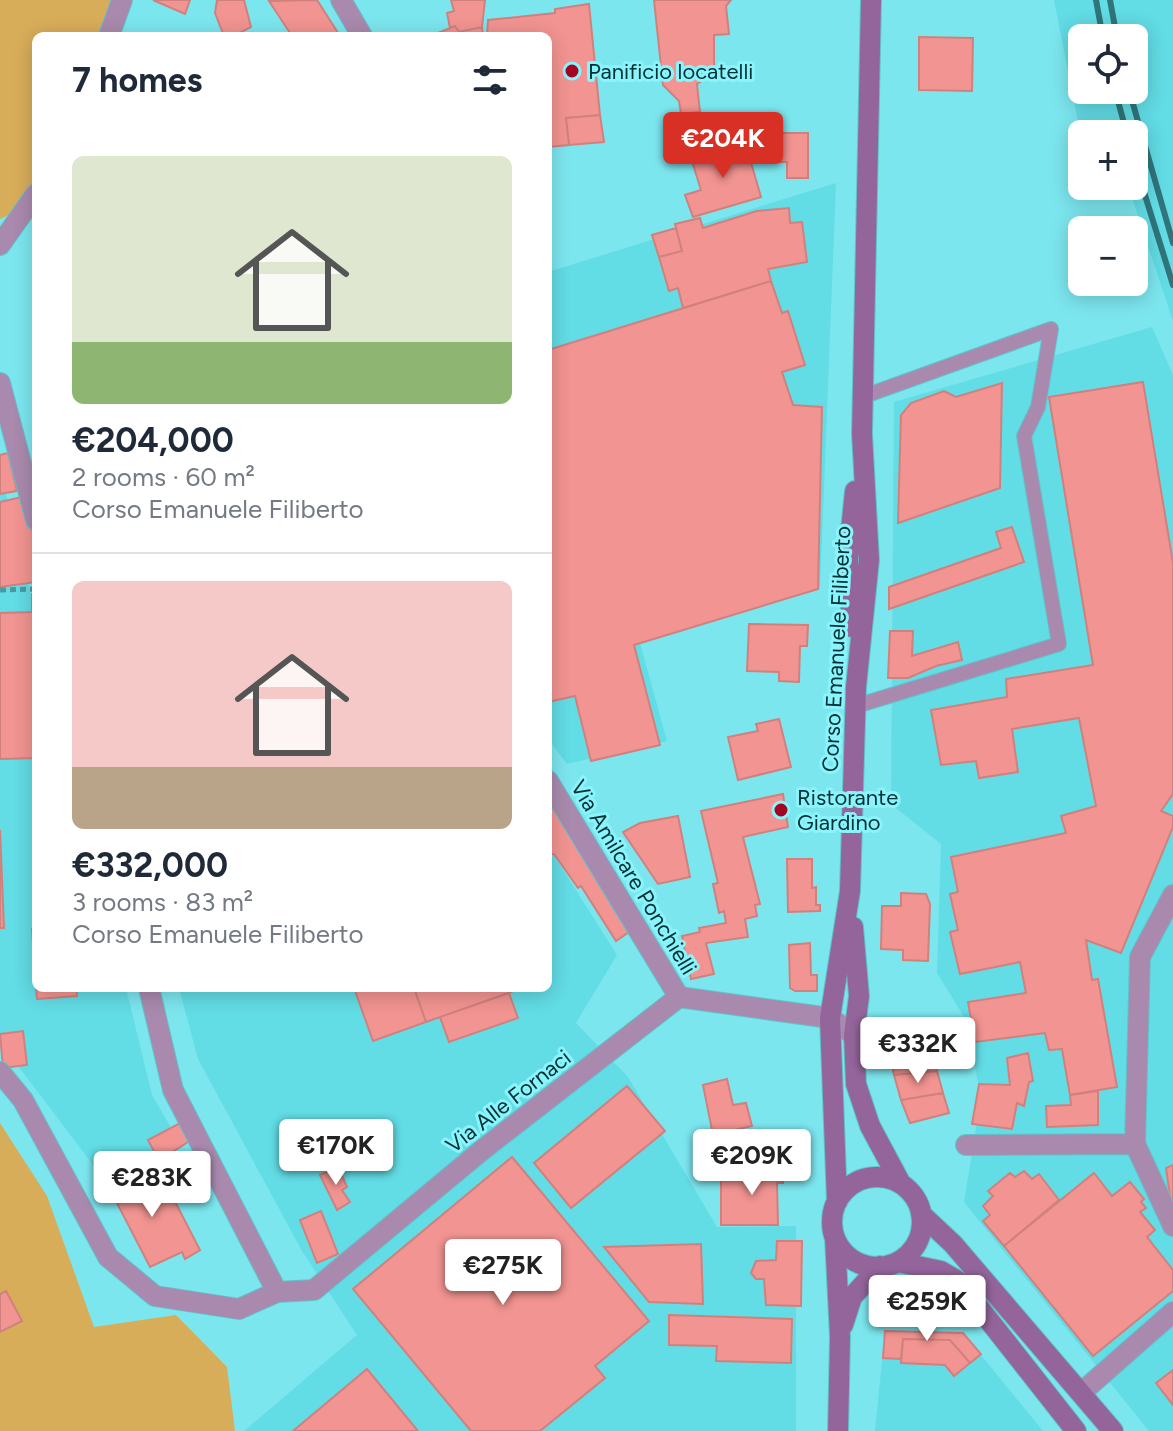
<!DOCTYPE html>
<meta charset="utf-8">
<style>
body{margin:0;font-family:Figtree,sans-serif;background:#f2f2f3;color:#1f2937;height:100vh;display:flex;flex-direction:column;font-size:30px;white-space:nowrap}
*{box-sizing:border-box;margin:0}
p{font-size:26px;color:#747a83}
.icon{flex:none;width:44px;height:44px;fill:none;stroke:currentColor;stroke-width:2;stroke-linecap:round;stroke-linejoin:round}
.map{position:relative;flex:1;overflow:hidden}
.drawer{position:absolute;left:32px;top:32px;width:520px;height:960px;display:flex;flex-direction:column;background:#fff;border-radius:12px;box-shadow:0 4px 20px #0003}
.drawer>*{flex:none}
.fabs{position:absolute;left:1068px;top:24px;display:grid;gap:16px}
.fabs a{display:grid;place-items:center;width:80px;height:80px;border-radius:12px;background:#fff;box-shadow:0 4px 20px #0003;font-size:40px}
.price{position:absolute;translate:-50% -68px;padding:0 18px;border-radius:8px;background:#fff;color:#222;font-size:26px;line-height:52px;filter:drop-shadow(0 2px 4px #0008)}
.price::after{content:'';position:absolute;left:50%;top:48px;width:24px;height:18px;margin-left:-12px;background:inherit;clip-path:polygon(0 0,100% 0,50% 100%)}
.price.active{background:#d93025;color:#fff}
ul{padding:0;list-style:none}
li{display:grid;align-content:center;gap:16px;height:424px;padding:0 40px}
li+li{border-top:2px solid #e0e1e3}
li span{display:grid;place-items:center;height:248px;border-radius:12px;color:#555}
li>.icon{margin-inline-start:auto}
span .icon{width:144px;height:144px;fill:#fffc;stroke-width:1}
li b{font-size:34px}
h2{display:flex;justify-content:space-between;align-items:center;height:96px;padding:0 40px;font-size:34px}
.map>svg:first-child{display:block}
</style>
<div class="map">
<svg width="1173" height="1431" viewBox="0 0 1173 1431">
<rect width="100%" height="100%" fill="#7ce6ef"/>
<path fill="#62dce5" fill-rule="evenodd" d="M1054 0H1173V321L1128 186H1134V134H1082V142ZM1134 38V90H1082V38Z
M836 183 820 589 640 643 667 741 567 764 548 739V272Z
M1152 327 1173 375V1431H1149L964 1202 981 1098 966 1020 937 973 941 844 891 804 894 402Z
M0 469 36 617V988H126L152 1095 180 1143 112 1190 0 1042Z
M548 846 617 955 576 1023 628 1077 717 1227 796 1226V1431H244L357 1335 302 1251 198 1059 179 988H548Z
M885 1331 963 1333 1043 1431H875Z"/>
<path fill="#d8ad5a" d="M0 0H115L106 36H36V184L11 214 0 219Z
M0 1123 47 1196 94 1327 176 1315 227 1367 235 1431H0Z"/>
<path fill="#f29491" stroke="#d0817e" stroke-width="2" d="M153 0H190L185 14Z
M217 0H244L251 27 234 36H224L215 13Z
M317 0 340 36H292L269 1Z
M451 0H485L482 27 459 32 455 26 450 28 447 13 454 11Z
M654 0H731L726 6 729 34 714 35V70L710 76 697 84 700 112 681 114 679 101 663 85Z
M589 4 600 115 566 118 569 145 548 147V36H487L488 20 555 13V9Z
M455 26 459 32 482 27 483 36H440L438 33Z
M919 37 973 38 972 91 919 90Z
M600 115 604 142 569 145 566 118Z
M779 133H808V178H787V162H779Z
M745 142 761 197 693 217 685 195 701 190 691 158Z
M789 208 790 223 802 222 807 262 768 269 771 281 683 308 678 288 669 291 659 257 682 251 675 224 700 218 703 228 757 211Z
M676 228 682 251 659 257 652 235Z
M771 281 782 313 788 311 805 365 782 372 793 405 822 407 818 589 634 645 660 745 591 761 575 696 548 702V350Z
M1143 382 1173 563V794L1161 811 1173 816V827L1121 953 1086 940 1092 980 1098 979 1117 1087 1070 1095 1062 1049 1049 1050 1045 1033 975 1042 968 1002 1026 993 1020 962 960 974 950 932 958 930 950 894 958 892 951 857 1066 833 1061 816 1096 806 1079 718 1012 729 1018 772 979 778 976 761 941 765 931 710 1007 697 1006 679 1093 665 1049 397Z
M1002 383 1000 488 898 523 901 415 911 403 944 391 956 397Z
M8 453 17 491 0 494V455Z
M26 496 36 549V582L0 587V502Z
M1012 527 1024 562 889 609V587L1001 548 996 532Z
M36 593V758L0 759V613L32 612V594Z
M749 624 808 625 807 646H800L799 682 779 681V672L747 671Z
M890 631H913L912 656 958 642 962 660 936 666 908 678H888Z
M779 719 791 767 738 780 728 737 758 731 756 724Z
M783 794 788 827 743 837 760 904 755 905 757 916 745 919 748 937 706 943 714 974 691 979 688 962 683 963 681 954 685 952 682 936 700 932 699 928 726 923 724 911 719 913 713 884 718 883 701 811Z
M557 807 636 927 616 941 581 886 578 888 554 854 548 855V811Z
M678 816 690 877 658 884 623 832 640 823Z
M0 830 4 928H0Z
M787 859H812V888L816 887V905H820V911L788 912Z
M901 893 926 894 930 904 928 961 903 960V950L881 949 882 906H901Z
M36 928V986L32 929Z
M810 943 811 975H817V991H795L790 988 789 945Z
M36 988H76L77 996 37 999Z
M354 988H414L426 1022 373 1041Z
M414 988H522L426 1022Z
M509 993 518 1018 449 1042 440 1017Z
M908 1020 923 1026 929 1042 888 1046 886 1022Z
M23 1031 27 1065 3 1068 0 1034Z
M929 1042 937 1071 894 1075 888 1046Z
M1028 1053 1033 1081 1029 1082 1024 1106 1017 1103 1012 1129 972 1124 979 1084 1010 1085 1007 1058Z
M937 1071 943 1093 901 1100 894 1075Z
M727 1079 733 1105 746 1103 752 1126 713 1135 703 1085Z
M627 1086 665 1131 571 1208 534 1163Z
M1098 1091V1125L1047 1127 1046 1106 1071 1105 1070 1095Z
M943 1093 949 1113 910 1123 901 1100Z
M182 1122 191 1140 154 1164 150 1158 156 1155 148 1140Z
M512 1157 649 1321 595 1366 605 1378 540 1431H471L353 1289Z
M778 1162 779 1168 782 1167 783 1183H777L778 1225H721V1179L752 1176V1164Z
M126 1164 146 1204 154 1200 150 1192 166 1184 200 1250 185 1259 182 1252 150 1267 103 1176Z
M1173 1165V1218L1166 1168Z
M338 1167 347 1187 342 1190 350 1202 337 1210 320 1175Z
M1024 1171 1032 1179 1039 1174 1059 1200 1004 1246 983 1221 990 1215 983 1206 993 1196 988 1191 1010 1173 1015 1177Z
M1094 1173 1112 1196 1130 1182 1144 1199 1141 1202 1146 1208 1140 1212 1155 1230 1147 1237 1173 1270V1291L1093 1356 1004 1246Z
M321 1211 338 1254 317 1263 300 1220Z
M777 1241H802L801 1306 766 1305 764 1279H756L751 1273 756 1261 776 1260Z
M701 1244 703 1304 649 1302 604 1247Z
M6 1291 22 1321 0 1332V1294Z
M669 1315 792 1319 791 1363 716 1361 717 1346 669 1345Z
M885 1331 963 1333 981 1354 970 1363 950 1340 903 1339 901 1359 883 1358Z
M903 1339 950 1340 970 1363 954 1376 945 1365 901 1363Z
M367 1369 418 1431H293Z
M1173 1370V1405L1156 1383Z"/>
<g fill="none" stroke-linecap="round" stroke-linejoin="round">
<defs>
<path id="lane" d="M856 706 1059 644 1024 436 1038 407 1051 329 862 397"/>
<path id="street" d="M341 0 362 36
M109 36 122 0
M0 245 36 194
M0 383 36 520
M548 781 679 997
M1173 895 1140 957 1135 1144 1173 1226
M149 988 173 1090 277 1292 314 1290 481 1151 679 997 830 1018 854 1035
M0 1072 23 1100 108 1257 155 1296 239 1309 277 1292
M966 1145 1135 1144
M1082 1392 1173 1312"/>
<path id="secondary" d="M852 627 848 559 855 491
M853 927 859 996 854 1035 856 1084 870 1126 901 1184
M832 1222a45 45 0 1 1 90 0a45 45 0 1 1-90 0Z
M837 1202 830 1018 850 891 856 687 869 560 862 434 871 0
M921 1214 953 1244 1113 1431
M835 1238 840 1337 838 1431
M898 1262 941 1271 958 1281 1076 1431
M843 1325 852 1297 880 1266"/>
</defs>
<use href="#lane" stroke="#63c2ca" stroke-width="16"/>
<use href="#street" stroke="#63c2ca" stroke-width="22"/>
<use href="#secondary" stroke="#63c2ca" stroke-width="22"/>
<path stroke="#499ba2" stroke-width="5" stroke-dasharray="6 4" stroke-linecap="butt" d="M0 590 36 589"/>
<use href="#lane" stroke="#a98aae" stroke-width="14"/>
<use href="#street" stroke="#a98aae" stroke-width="20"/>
<use href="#secondary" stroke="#94659b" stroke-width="20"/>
<path stroke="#2f757b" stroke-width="6" d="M1096 0 1103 38
M1110 0 1117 38
M1115 90 1127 134
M1129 90 1173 243
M1134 160 1173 285"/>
</g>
<g fill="#a30523" stroke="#8af4fc" stroke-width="3">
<circle cx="572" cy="71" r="8"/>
<circle cx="781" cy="810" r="8"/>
</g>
<g text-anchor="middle" stroke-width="6" stroke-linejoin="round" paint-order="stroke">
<g font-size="22" fill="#003034" stroke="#8af4fc" text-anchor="start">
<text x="588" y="79">Panificio locatelli</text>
<text x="797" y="805">Ristorante<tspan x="797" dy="25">Giardino</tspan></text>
</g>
<g font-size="22" fill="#003034" stroke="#8af4fc">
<text transform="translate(836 649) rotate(-87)" y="8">Corso Emanuele Filiberto</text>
<text transform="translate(634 877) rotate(59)" y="8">Via Amilcare Ponchielli</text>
<text transform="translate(508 1101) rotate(-38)" y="8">Via Alle Fornaci</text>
</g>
</g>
</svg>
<div class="fabs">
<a><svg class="icon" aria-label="locate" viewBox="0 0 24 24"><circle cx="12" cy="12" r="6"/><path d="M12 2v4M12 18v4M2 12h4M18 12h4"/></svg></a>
<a>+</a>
<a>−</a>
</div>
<b class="price active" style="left:723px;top:180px">€204K</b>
<b class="price" style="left:918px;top:1085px">€332K</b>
<b class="price" style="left:336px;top:1187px">€170K</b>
<b class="price" style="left:752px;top:1197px">€209K</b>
<b class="price" style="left:152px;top:1219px">€283K</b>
<b class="price" style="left:503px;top:1307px">€275K</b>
<b class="price" style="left:927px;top:1343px">€259K</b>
<section class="drawer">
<h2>7 homes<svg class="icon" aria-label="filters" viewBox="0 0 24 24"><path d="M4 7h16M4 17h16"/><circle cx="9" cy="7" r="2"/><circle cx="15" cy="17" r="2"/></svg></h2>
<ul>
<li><span style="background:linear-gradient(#dfe7d0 75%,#8fb573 0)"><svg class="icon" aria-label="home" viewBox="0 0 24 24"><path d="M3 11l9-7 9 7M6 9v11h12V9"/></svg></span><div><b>€204,000</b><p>2 rooms · 60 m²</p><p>Corso Emanuele Filiberto</p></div></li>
<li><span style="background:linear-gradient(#f6c9c9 75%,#b9a48a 0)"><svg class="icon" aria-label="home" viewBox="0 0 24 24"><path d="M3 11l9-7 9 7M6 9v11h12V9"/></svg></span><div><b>€332,000</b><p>3 rooms · 83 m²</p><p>Corso Emanuele Filiberto</p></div></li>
</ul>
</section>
</div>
